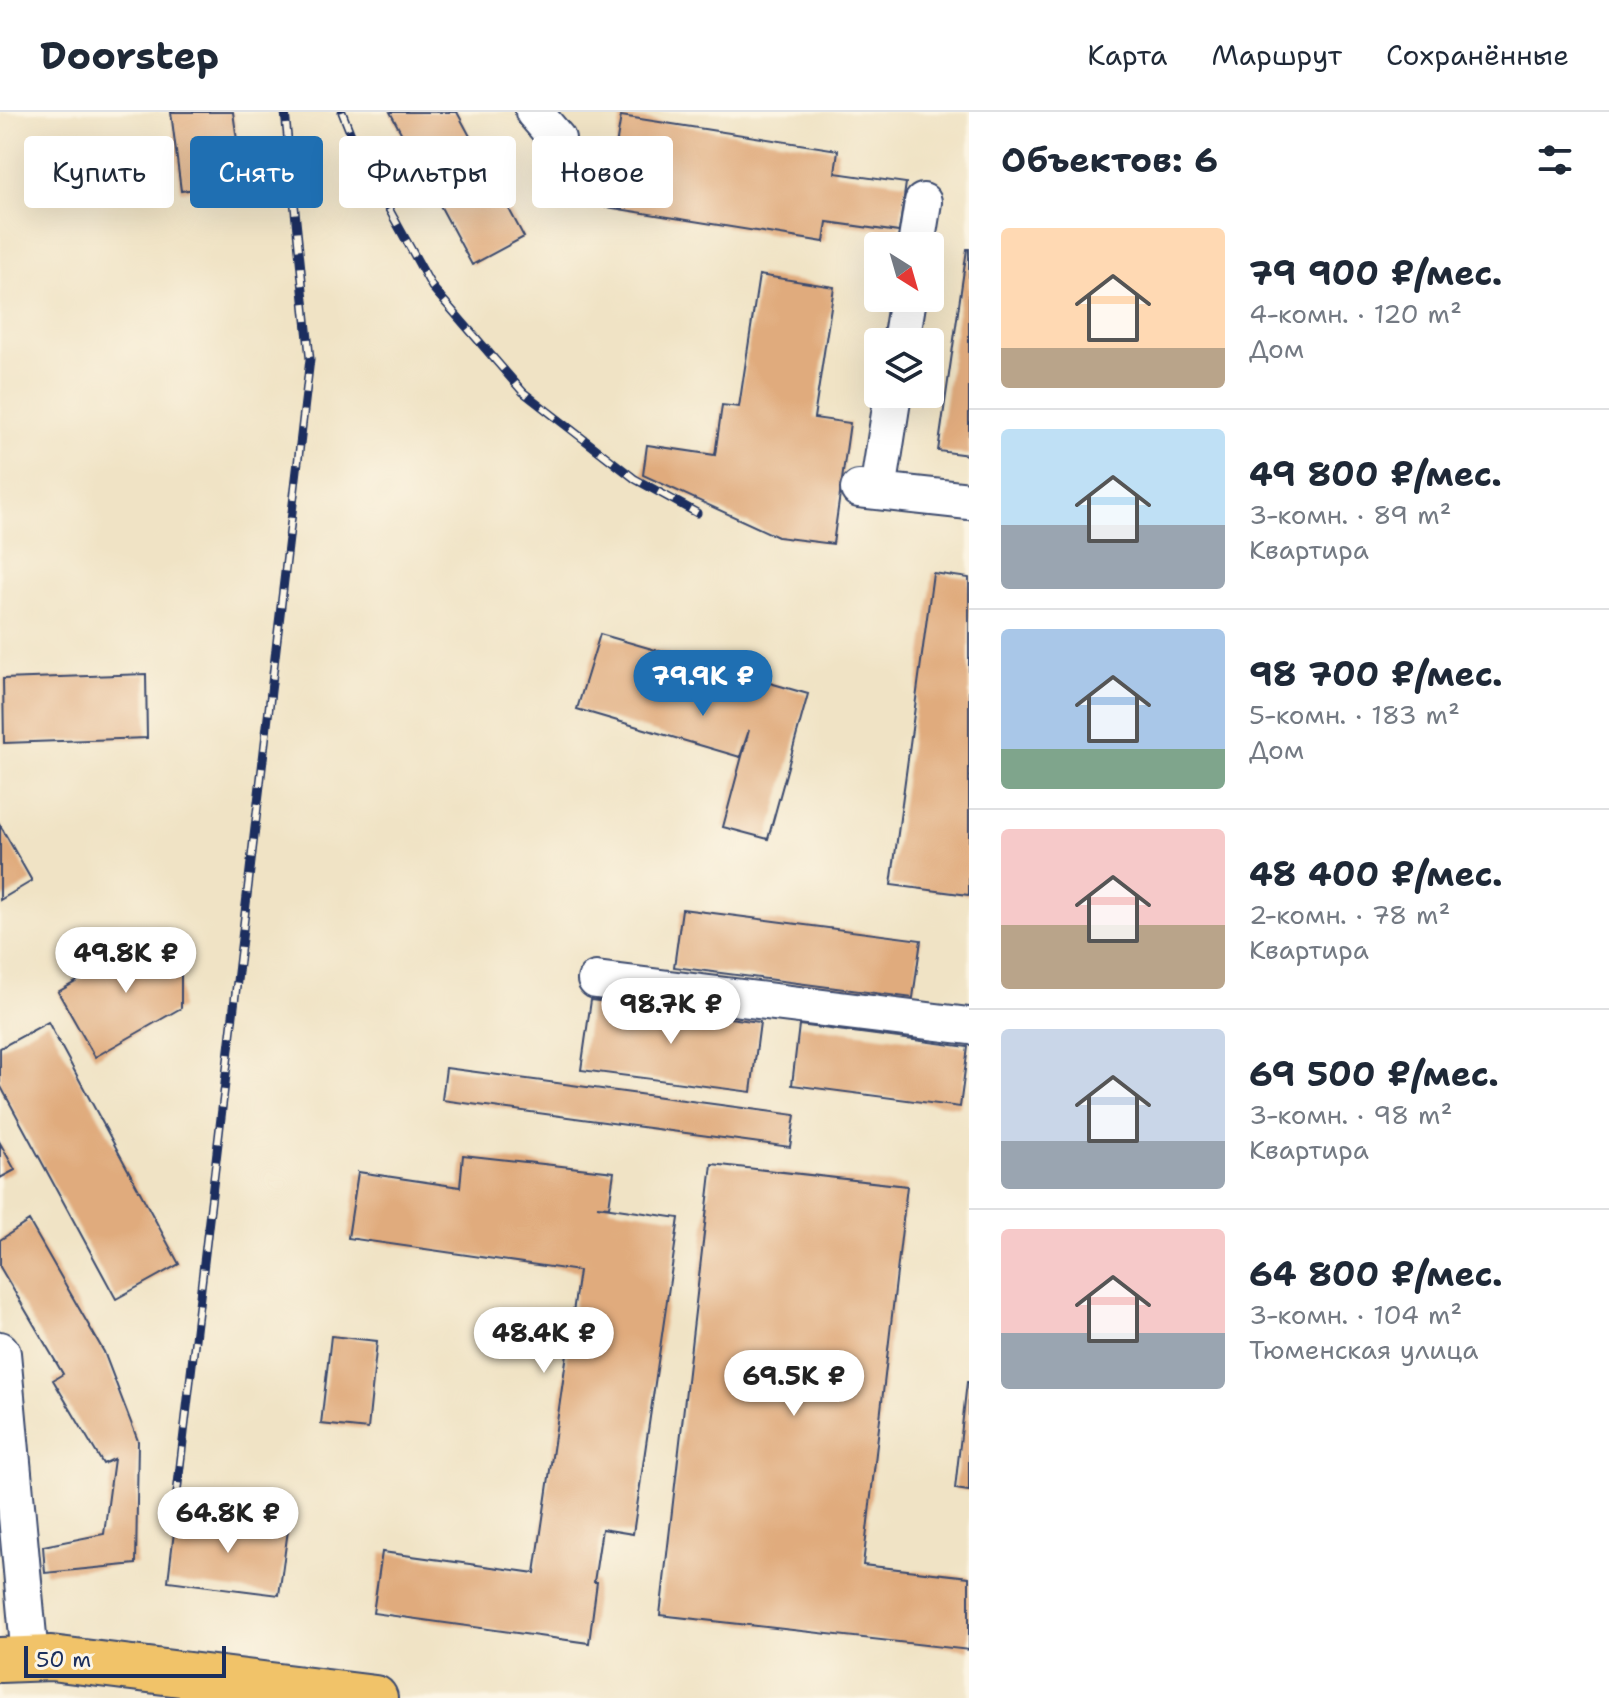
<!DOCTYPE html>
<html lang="ru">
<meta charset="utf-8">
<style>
body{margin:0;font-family:"Shantell Sans",sans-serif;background:#f6f6f7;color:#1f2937;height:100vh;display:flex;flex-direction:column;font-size:30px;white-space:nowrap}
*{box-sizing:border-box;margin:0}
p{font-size:26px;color:#747a83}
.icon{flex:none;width:44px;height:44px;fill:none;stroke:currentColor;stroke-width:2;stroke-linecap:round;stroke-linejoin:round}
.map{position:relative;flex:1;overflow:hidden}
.details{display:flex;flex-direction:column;background:#fff;width:640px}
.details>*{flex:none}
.banner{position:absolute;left:24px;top:24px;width:760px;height:72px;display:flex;gap:16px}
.needle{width:52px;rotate:143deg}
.buttons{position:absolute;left:864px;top:120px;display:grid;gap:16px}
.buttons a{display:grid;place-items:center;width:80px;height:80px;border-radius:8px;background:#fff;box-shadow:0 8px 32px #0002;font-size:40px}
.scale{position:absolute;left:24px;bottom:20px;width:202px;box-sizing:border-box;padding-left:8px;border:4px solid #1b2f5e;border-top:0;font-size:22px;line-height:28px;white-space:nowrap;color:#1b2f5e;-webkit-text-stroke:6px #fcf5e5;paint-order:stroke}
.price{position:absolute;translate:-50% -68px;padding:0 18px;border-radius:28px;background:#fff;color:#222;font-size:26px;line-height:52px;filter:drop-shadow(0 2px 4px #0008)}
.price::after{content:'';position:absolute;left:50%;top:48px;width:24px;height:18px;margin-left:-12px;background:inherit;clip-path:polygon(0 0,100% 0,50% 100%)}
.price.on{background:#1f6fb2;color:#fff}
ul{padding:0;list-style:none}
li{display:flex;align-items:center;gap:24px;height:200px;padding:0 32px}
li+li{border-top:2px solid #e0e1e3}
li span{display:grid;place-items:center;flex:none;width:224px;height:160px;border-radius:8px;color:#555}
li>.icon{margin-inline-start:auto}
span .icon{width:96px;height:96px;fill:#fffc;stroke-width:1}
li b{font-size:34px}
h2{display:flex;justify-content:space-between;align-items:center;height:96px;padding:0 32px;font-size:34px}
.tag{padding:0 28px;border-radius:8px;background:#fff;box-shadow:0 8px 32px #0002;font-size:28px;line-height:72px}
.tag.on{background:#1f6fb2;color:#fff}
header{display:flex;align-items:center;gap:48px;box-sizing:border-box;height:112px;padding:0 40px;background:#fff;border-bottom:2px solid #e0e1e3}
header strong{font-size:38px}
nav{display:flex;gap:44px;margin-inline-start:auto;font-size:28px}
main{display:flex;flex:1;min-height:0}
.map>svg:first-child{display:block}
</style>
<header>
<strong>Doorstep</strong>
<nav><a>Карта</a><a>Маршрут</a><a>Сохранённые</a></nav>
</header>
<main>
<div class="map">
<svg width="969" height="1586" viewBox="0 0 969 1586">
<rect width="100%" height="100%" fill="#fcf5e5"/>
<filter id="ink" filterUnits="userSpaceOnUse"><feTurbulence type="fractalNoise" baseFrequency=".0125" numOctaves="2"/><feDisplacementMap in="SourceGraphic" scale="16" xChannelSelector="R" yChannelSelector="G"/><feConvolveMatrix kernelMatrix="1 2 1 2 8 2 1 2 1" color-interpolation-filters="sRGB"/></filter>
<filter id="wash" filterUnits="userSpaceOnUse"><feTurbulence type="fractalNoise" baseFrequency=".006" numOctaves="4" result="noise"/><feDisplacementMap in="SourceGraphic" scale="32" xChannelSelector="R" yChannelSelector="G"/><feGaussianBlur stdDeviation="1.8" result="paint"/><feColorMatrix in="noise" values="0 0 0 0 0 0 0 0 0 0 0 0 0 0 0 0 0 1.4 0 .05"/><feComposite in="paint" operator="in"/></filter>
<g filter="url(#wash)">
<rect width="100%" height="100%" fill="#f0e3c5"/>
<g id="blocks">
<path fill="#e0ab7d" d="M171 0H233L243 70 181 79Z
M390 0H457L524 125 472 153Z
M621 4 838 38 835 61 906 71 899 120 827 110 824 130 606 95Z
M967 137H969V343L938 339Z
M759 163 834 175 814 306 850 311 833 432 778 425 643 363 647 333 715 343 722 293 739 295Z
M933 461 969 466V783L891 773Z
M600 522 808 582 768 727 723 715 749 618 740 645 577 597Z
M146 562 147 626 4 631 3 567Z
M0 713 32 769 0 788Z
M682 797 921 828 913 886 674 855Z
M181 831V896L95 945 58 880 143 832Z
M591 888 760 910 751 980 581 958Z
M48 910 179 1152 116 1187 0 973V936Z
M799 913 968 935 960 995 792 973Z
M446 956 795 1003 790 1035 442 988Z
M0 1031 15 1058 0 1066Z
M463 1043 614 1060 609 1095 597 1094 679 1106 633 1422 602 1417 594 1470H597L589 1531 373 1501 382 1440 535 1461 579 1159 348 1126 358 1060 460 1075Z
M712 1052 907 1074 863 1453 969 1465V1538L660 1503Z
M29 1109 104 1240 138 1329 136 1452 45 1461 43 1434 104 1422 114 1347 103 1352 53 1268 63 1262 0 1155V1128Z
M331 1224 377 1229 368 1317 321 1312Z
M967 1270H969V1379L955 1377Z
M176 1404 288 1418 279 1483 168 1469Z"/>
</g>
</g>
<g filter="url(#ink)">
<use href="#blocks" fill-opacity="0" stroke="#3b4a6d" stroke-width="2"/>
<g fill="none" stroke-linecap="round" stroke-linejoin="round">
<defs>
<path id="minor" d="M534 0 557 27
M916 134 923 90
M901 230 908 186
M859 377 969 389
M878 379 893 282
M596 868 969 914
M0 1238 2 1241 30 1546"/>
<path id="major" d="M0 1548 51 1546 375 1586"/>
</defs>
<use href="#minor" stroke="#3b4a6d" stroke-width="40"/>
<use href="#major" stroke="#3b4a6d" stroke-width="48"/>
<use href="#minor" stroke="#fff" stroke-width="36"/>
<use href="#major" stroke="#f1c369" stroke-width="44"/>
<defs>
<path id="rail" d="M342 0 359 43 432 175 523 280 635 367 697 401
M176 1389 310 247 285 0"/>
</defs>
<use href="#rail" stroke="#1b2f5e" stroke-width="9"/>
<use href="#rail" stroke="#fcf5e5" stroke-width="6" stroke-dasharray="18" stroke-linecap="butt"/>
</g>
</g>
</svg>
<div class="buttons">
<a><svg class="needle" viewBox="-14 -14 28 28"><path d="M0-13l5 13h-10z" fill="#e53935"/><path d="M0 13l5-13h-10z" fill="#747a83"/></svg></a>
<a><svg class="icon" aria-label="layers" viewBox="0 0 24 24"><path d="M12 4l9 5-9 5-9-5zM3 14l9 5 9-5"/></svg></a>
</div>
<div class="scale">50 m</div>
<b class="price on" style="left:703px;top:606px">79.9K ₽</b>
<b class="price" style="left:126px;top:883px">49.8K ₽</b>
<b class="price" style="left:671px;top:934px">98.7K ₽</b>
<b class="price" style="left:544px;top:1263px">48.4K ₽</b>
<b class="price" style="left:794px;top:1306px">69.5K ₽</b>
<b class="price" style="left:228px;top:1443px">64.8K ₽</b>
<div class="banner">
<a class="tag">Купить</a>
<a class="tag on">Снять</a>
<a class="tag">Фильтры</a>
<a class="tag">Новое</a>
</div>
</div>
<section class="details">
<h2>Объектов: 6<svg class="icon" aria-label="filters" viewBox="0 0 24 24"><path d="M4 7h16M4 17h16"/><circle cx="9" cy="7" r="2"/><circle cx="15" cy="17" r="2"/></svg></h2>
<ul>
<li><span style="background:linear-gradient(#ffd9b3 75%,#b9a48a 0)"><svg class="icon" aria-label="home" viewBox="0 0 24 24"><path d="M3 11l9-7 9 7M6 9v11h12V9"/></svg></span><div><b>79 900 ₽/мес.</b><p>4-комн. · 120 m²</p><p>Дом</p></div></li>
<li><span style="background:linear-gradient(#bfe0f5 60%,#9aa5b1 0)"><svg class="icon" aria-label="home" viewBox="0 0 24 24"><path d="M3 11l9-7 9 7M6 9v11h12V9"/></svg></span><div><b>49 800 ₽/мес.</b><p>3-комн. · 89 m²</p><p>Квартира</p></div></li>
<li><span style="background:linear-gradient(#a9c7e8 75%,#7fa58c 0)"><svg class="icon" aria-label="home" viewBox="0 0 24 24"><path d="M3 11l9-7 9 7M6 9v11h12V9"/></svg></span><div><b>98 700 ₽/мес.</b><p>5-комн. · 183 m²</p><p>Дом</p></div></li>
<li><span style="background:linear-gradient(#f6c9c9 60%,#b9a48a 0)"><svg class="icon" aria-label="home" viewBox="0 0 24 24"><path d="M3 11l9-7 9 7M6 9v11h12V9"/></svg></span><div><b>48 400 ₽/мес.</b><p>2-комн. · 78 m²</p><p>Квартира</p></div></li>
<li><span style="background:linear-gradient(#c9d6e8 70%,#9aa5b1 0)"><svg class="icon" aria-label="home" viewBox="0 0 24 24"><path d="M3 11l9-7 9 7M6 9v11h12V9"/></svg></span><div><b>69 500 ₽/мес.</b><p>3-комн. · 98 m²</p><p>Квартира</p></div></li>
<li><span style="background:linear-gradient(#f6c9c9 65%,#9aa5b1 0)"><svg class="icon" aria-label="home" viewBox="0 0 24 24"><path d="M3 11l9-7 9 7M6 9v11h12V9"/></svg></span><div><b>64 800 ₽/мес.</b><p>3-комн. · 104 m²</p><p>Тюменская улица</p></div></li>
</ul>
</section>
</main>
